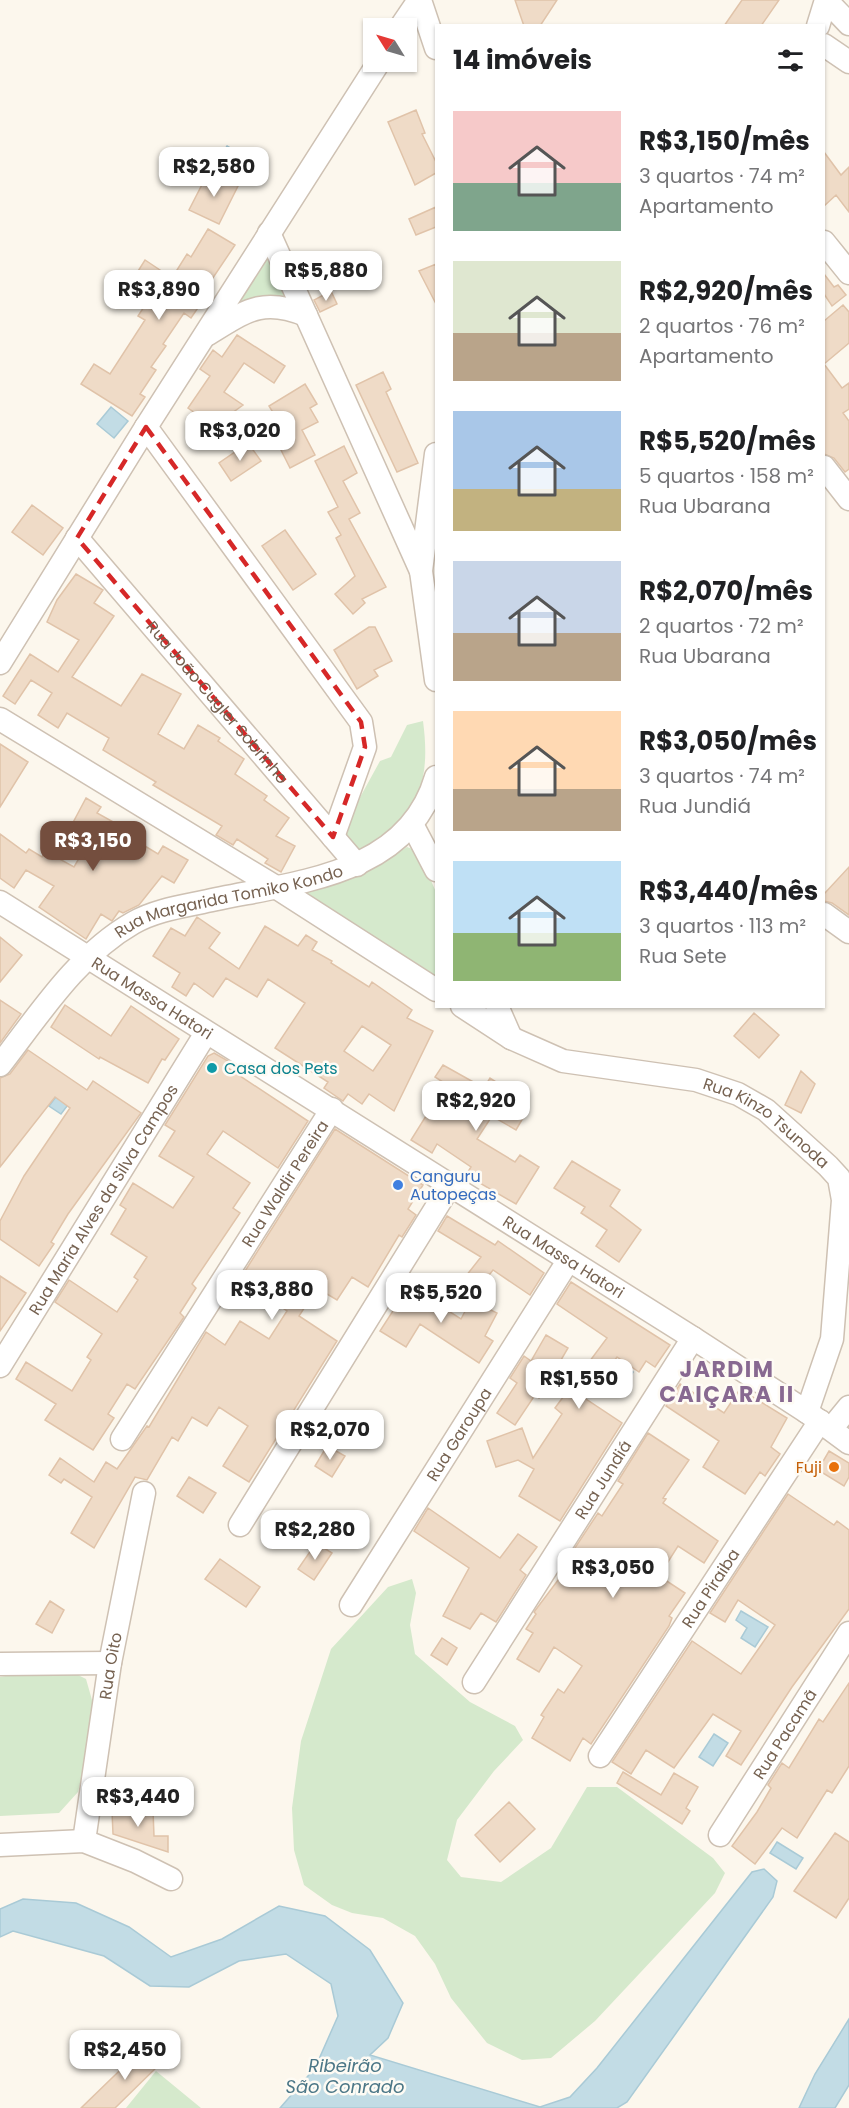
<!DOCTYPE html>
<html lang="pt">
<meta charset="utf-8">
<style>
body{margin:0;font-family:Poppins,sans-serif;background:#f6f6f6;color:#202124;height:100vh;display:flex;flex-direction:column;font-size:22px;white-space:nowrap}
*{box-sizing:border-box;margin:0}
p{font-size:20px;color:#757577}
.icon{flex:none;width:33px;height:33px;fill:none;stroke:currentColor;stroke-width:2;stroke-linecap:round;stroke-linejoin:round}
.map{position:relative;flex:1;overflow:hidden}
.side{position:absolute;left:435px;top:24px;width:390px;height:984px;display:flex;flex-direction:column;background:#fff;border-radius:0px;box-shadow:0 2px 4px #0004}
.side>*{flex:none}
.needle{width:39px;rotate:307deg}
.buttons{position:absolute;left:363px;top:18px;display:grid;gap:12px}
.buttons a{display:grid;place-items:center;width:54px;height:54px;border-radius:0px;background:#fff;box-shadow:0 2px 4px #0004;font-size:30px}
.price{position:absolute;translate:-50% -51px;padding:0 14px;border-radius:12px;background:#fff;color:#222;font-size:20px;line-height:39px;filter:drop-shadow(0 2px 3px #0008)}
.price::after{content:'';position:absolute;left:50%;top:36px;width:18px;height:14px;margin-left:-9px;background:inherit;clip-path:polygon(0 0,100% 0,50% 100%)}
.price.selected{background:#744e3e;color:#fff}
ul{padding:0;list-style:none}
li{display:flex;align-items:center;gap:18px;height:150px;padding:0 18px}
li span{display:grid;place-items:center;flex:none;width:168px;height:120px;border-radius:0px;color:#555}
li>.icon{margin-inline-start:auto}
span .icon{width:72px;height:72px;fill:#fffc;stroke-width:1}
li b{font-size:26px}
h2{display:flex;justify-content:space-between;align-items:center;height:72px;padding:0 18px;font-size:26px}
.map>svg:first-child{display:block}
</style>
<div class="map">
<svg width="849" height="2108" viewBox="0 0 849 2108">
<rect width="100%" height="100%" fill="#fcf7ed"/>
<path fill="#d5e9cc" d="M269 249 292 303 229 312Z
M423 721C432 788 415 821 357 854L341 832 380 761 391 757 407 725Z
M407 847 418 851 436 892V982L303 899 308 887 362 875Z
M412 1579 416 1593 410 1625 415 1654 470 1702 515 1726 523 1740 494 1771 457 1820 447 1860 461 1877 501 1882 551 1848 587 1787H617L713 1858 725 1873 715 1893 595 2021 551 2058 522 2060 487 2043 451 1998 435 1964 415 1936 383 1918 352 1913 332 1905 304 1885 294 1850 292 1808 301 1741 331 1649 388 1587Z
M60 1666 86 1679 94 1707 85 1764 78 1792 59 1813 0 1816V1677Z
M156 2071 201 2108H126Z"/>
<path fill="#c2dce5" stroke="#a9cad6" stroke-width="1.5" d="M227 146 243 156 236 166 228 161 224 167 217 162Z
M111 407 128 421 114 438 97 424Z
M62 1089 74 1097 61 1114 49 1106Z
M619 1364 633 1372 626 1385 612 1378Z
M741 1611 768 1627 755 1647 741 1638 747 1628 736 1620Z
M714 1734 728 1743 713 1766 699 1757Z
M777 1842 803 1858 796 1869 770 1853Z
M764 1869 777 1881 773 1897 627 2102 617 2108H280L315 2068 338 2016 331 1984 286 1954 239 1961 189 1987 150 1986 104 1956 13 1931 0 1937V1909L23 1899 76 1903 129 1927 171 1957 222 1939 279 1906 325 1916 370 1950 403 2003 388 2038 370 2055 540 2107 570 2097 597 2068 752 1872Z
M849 2019V2085L835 2108H799L815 2074Z"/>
<path fill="#efdbc7" stroke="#e0c3a9" stroke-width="1.5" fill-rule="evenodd" d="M515 0H557L540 26H524Z
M742 0H779L761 26H724Z
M416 110 425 133 422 134 436 162V173L415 185 388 122Z
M824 152 841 175 849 167V212L836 195 824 206Z
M209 171 238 186 219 224 189 210Z
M436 207V227L416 235 409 219Z
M208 229 235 245 200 297 204 299 191 318 184 313 163 344 166 346 151 367 156 370 140 394 145 397 132 416 81 384 94 364 110 374 145 320 138 316 153 293 133 279 145 260 172 278 187 254 191 257Z
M436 264V304L419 271Z
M824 274 834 287 838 285 846 295 832 306 824 294Z
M331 291 337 304 320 312 314 300Z
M843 305 849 312V343L824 364 842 388 849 383V409L843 413 849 421V469L845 472 834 458 824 454V321Z
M237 335 285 366 274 383 244 363 224 392 243 405 214 426 188 408 210 376 200 369 213 350 222 357Z
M383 372 391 389 386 392 418 463 397 472 356 385Z
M305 384 317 404 310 408 318 422 302 430 315 455 290 468 280 448 291 442 269 406Z
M248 443 261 461 231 481 219 463Z
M344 446 357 473 343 481 360 513 349 519 386 587 362 599 365 603 353 614 335 594 355 576 336 538 341 535 328 512 338 507 315 461Z
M32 505 63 528 43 555 12 532Z
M285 530 316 574 293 590 262 546Z
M76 574 103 590 94 603 114 616 72 677 121 706 142 674 181 694 158 734 184 749 198 725 220 738 218 741 244 759 235 774 267 796 264 800 289 818 276 836 295 846 281 872 265 863 268 859 237 839 233 845 216 835 222 826 153 785 156 782 103 750 109 738 67 713 58 728 38 715 52 693 31 680 15 704 3 696 30 654 58 672 79 640 47 622 57 600Z
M369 627H375L392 661 374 670 378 676 357 689 334 650Z
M0 744 28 762 0 807Z
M86 798 101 807 97 813 117 824 115 828 158 854 163 846 188 860 174 883 162 876 139 905 123 913 119 911 112 921 101 914 86 939 39 907 54 886 26 870 14 888 0 878V834L26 853 29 849 42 857 45 851 74 867 88 843 68 832Z
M849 867V915L832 903 824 901V894Z
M197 917 220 933 209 948 239 969 265 926 298 946 306 935 317 942 312 950 332 961 331 963 369 987 372 982 412 1010 407 1018 433 1031 394 1111 369 1094 362 1104 348 1094 343 1101 324 1088 328 1082 275 1048 305 1003 268 979 257 997 226 978 213 997 194 983 186 996 172 987 180 973 153 956 171 928 185 936ZM362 1026 391 1045 373 1071 344 1051Z
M0 937 22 955 0 982Z
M0 1000 21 1014 0 1043Z
M65 1005 111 1036 131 1006 179 1039 165 1060 162 1059 148 1083 100 1057 99 1059 51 1027Z
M754 1013 779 1035 759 1058 734 1036Z
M28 1050 87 1090 93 1081 141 1113 68 1214 51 1242 54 1244 39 1266 0 1239V1221L24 1176 70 1108 55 1097 0 1167V1078L10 1074Z
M214 1053 228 1061 225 1066 308 1121 278 1168 223 1131 207 1154 250 1183 233 1208 240 1213 192 1284 196 1288 180 1313 184 1317 135 1389 127 1384 108 1414 114 1418 93 1450 45 1420 56 1404 16 1379 26 1362 72 1391 91 1360 87 1357 102 1334 55 1302 69 1280 117 1312 138 1280 134 1277 147 1257 111 1234 126 1209 120 1205 133 1183 173 1208 194 1177 159 1156 175 1131 165 1125 208 1056Z
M443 1065 484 1088 490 1078 521 1098 512 1112 523 1118 516 1130 492 1116 477 1139 515 1162 520 1155 539 1167 516 1204 466 1175 471 1167 437 1144 432 1153 411 1140 446 1084 435 1077Z
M801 1071 815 1084 801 1113 785 1105Z
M335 1129 423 1185 408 1209 416 1215 402 1237 399 1235 368 1287 352 1277 337 1300 317 1288 299 1316 337 1341 249 1482 223 1466 248 1426 219 1407 207 1426 192 1417 178 1441 172 1437 147 1480 135 1477 94 1548 71 1533 92 1497 64 1479 61 1483 49 1475 60 1458 94 1482 106 1462 117 1469 147 1426 149 1427 206 1332 225 1345 240 1321 269 1339 287 1311 240 1279Z
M572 1161 620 1190 610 1206 641 1230 619 1262 596 1246 607 1230 581 1213 585 1207 554 1188Z
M447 1216 495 1245 498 1241 544 1273 530 1295 493 1270 476 1292 462 1281 481 1257 438 1231Z
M0 1276 26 1293 0 1331Z
M571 1282 670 1345 655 1367 646 1361 639 1372 617 1357 605 1374 602 1371 583 1397 622 1423 560 1521 519 1496 534 1469 518 1460 496 1467 487 1441 522 1428 533 1458 562 1414 555 1408 607 1338 557 1304Z
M409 1286 461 1319 471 1300 497 1313 485 1336 493 1341 479 1363 420 1324 406 1347 380 1331Z
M546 1335 568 1348 539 1398 535 1395 515 1425 497 1413 517 1383 510 1378 524 1356 531 1361Z
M680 1384 724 1413 740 1389 787 1418 771 1447 780 1454 765 1476 760 1472 745 1494 703 1467 719 1441 666 1406Z
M648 1433 689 1460 663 1498 666 1499 663 1503 718 1541 704 1563 678 1546 659 1576 685 1593 669 1616 672 1618 669 1626 591 1744 583 1738 570 1761 532 1738 544 1717 541 1715 558 1689 564 1693 582 1666 554 1647 539 1672 517 1659 533 1633 526 1629 536 1614 534 1612 571 1563 567 1560 598 1513 602 1516 623 1484 618 1481Z
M327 1446 345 1456 332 1477 315 1466Z
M829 1451 849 1463V1477L844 1486 818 1470Z
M189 1477 216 1493 203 1513 177 1496Z
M788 1494 834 1525 837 1521 849 1530V1609L792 1687 741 1765 726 1756 741 1731 713 1714 674 1768 646 1750 631 1774 612 1762 692 1641 741 1674 775 1625 738 1600 725 1622 710 1613Z
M428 1508 500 1558 518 1534 537 1547 520 1570 526 1575 496 1622 481 1613 470 1629 443 1616 469 1568 414 1531Z
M316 1543 332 1553 314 1580 298 1569Z
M220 1559 260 1587 246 1607 205 1579Z
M50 1601 64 1610 52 1633 36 1624Z
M442 1638 457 1648 447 1665 431 1655Z
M849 1683V1766L832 1793 827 1790 797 1838 782 1828 755 1864 732 1846 757 1812 771 1788 768 1785 782 1763 789 1768 819 1719 823 1722Z
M623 1772 661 1795 674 1773 698 1787 686 1808 690 1811 682 1824 617 1783Z
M509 1802 535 1829 500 1862 475 1835Z
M153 1810 154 1836H168V1852L113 1834 112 1811Z
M835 1833 849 1842V1898L836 1918 794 1891Z
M146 2045 162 2062 115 2108H81Z"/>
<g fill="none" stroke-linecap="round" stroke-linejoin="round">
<defs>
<g id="minor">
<path d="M420 0 436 48"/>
<path d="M826 0 849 24"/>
<path d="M818 26 826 0"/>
<path d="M400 28 419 0"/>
<path d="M824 45 849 62"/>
<path d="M269 233 421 571"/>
<path d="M824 242 849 273"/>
<path d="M208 334C246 311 262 297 306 315"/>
<path d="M146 427 361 722 365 747 333 837"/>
<path d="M436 454 421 571 436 680"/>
<path d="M824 467 849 499"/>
<path id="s1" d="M77 538 357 865"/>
<path d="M0 663 146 427 379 62"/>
<path d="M0 719 274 886 436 990"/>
<path d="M413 826 436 870"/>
<path id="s2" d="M0 902 693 1338 807 1412 849 1443"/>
<path d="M824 914 849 932"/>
<path id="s3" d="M462 1006 511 1038 563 1061 696 1080 738 1094 766 1110 828 1166 839 1178 843 1200 832 1339 807 1412"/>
<path d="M497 1006 511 1038"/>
<path id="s4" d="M0 1065C39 1015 77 955 133 923 154 911 179 907 203 902 291 882 407 878 436 777"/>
<path id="s5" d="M0 1366 206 1033"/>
<path d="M831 1429 849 1407"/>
<path id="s6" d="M122 1439 332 1109"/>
<path d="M240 1525 449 1187"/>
<path id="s7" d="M351 1605 568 1261"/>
<path d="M0 1664 110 1663"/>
<path id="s8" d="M474 1682 693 1338"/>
<path id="s9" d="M600 1756 820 1421"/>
<path id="s10" d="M720 1835 849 1633"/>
<path id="s11" d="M84 1841 110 1663 144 1493"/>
<path d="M0 1845 84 1841 135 1861 171 1879"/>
</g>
</defs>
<use href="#minor" stroke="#cec1b3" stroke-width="25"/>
<use href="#minor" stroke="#fff" stroke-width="22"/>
</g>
<path fill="none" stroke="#d62828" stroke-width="4.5" stroke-dasharray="12 8" stroke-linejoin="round" d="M146 427 361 722 365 747 333 837 77 538Z"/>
<circle fill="#0f9aa8" stroke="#fefbf4" stroke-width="2" cx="212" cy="1068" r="6"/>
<circle fill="#3f7fe0" stroke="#fefbf4" stroke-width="2" cx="398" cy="1185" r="6"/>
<circle fill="#e8710a" stroke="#fefbf4" stroke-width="2" cx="834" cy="1467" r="6"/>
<g text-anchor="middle" stroke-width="5" stroke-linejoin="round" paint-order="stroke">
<g font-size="16" fill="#766251" stroke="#fefbf4">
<text dy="6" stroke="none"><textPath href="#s1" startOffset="216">Rua João Cugler Sobrinho</textPath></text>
<text dy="6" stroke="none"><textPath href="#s4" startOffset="294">Rua Margarida Tomiko Kondo</textPath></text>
<text dy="6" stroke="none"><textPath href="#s2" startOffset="180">Rua Massa Hatori</textPath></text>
<text dy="6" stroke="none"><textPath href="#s3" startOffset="333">Rua Kinzo Tsunoda</textPath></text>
<text dy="6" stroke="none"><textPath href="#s6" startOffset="303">Rua Waldir Pereira</textPath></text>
<text dy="6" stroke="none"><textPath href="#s5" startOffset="196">Rua Maria Alves da Silva Campos</textPath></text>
<text dy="6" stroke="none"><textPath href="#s2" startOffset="666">Rua Massa Hatori</textPath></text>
<text dy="6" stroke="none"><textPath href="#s7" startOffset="202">Rua Garoupa</textPath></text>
<text dy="6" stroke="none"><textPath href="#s8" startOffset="240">Rua Jundiá</textPath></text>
<text dy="6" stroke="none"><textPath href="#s9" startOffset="201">Rua Piraiba</textPath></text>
<text dy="6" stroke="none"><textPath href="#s11" startOffset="177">Rua Oito</textPath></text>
<text dy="6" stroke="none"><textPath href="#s10" startOffset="120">Rua Pacamã</textPath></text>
</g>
<g font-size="16" fill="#0d838f" stroke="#fefbf4" text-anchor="start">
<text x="224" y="1074">Casa dos Pets</text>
</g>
<g font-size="16" fill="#366cbe" stroke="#fefbf4" text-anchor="start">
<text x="410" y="1182">Canguru<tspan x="410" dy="18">Autopeças</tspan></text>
</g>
<g font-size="16" fill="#c56008" stroke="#fefbf4" text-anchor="end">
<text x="822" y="1473">Fuji</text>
</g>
<g font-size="18" font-style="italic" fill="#4c7787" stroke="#fefbf4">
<text x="345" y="2072">Ribeirão<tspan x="345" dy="21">São Conrado</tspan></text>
</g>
<g font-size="22" font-weight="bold" letter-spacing="1.5" fill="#886991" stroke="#fefbf4">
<text x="727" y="1377">JARDIM<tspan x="727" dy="25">CAIÇARA II</tspan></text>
</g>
</g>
</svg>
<div class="buttons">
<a><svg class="needle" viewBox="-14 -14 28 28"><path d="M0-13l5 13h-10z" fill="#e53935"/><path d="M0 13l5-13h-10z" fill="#757577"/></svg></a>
</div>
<b class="price" style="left:214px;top:198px">R$2,580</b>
<b class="price" style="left:326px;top:302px">R$5,880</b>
<b class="price" style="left:159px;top:321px">R$3,890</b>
<b class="price" style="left:240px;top:462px">R$3,020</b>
<b class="price selected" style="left:93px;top:872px">R$3,150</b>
<b class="price" style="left:476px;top:1132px">R$2,920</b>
<b class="price" style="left:272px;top:1321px">R$3,880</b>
<b class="price" style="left:441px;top:1324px">R$5,520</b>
<b class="price" style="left:579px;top:1410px">R$1,550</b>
<b class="price" style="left:330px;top:1461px">R$2,070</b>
<b class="price" style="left:315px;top:1561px">R$2,280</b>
<b class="price" style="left:613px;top:1599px">R$3,050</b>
<b class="price" style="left:138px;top:1828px">R$3,440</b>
<b class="price" style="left:125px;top:2081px">R$2,450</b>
<section class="side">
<h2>14 imóveis<svg class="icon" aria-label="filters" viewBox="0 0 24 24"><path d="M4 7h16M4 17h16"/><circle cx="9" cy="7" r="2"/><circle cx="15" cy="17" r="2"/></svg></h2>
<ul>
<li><span style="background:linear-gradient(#f6c9c9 60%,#7fa58c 0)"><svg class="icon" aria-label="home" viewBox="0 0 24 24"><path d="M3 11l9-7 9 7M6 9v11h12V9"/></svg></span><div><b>R$3,150/mês</b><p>3 quartos · 74 m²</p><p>Apartamento</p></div></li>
<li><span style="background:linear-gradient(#dfe7d0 60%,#b9a48a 0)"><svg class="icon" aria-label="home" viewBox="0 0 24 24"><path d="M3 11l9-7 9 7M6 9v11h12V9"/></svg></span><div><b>R$2,920/mês</b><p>2 quartos · 76 m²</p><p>Apartamento</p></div></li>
<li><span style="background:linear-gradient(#a9c7e8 65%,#c2b280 0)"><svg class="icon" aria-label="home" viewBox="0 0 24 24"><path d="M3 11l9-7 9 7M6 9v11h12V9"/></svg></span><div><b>R$5,520/mês</b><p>5 quartos · 158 m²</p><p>Rua Ubarana</p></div></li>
<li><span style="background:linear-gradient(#c9d6e8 60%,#b9a48a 0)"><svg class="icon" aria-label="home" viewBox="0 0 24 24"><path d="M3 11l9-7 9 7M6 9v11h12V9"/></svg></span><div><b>R$2,070/mês</b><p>2 quartos · 72 m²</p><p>Rua Ubarana</p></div></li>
<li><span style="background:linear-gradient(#ffd9b3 65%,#b9a48a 0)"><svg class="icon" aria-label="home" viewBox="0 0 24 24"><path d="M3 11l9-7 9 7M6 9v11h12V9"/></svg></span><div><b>R$3,050/mês</b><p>3 quartos · 74 m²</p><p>Rua Jundiá</p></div></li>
<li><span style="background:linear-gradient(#bfe0f5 60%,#8fb573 0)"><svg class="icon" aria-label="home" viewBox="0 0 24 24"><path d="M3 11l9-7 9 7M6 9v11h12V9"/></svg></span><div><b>R$3,440/mês</b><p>3 quartos · 113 m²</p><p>Rua Sete</p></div></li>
</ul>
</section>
</div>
